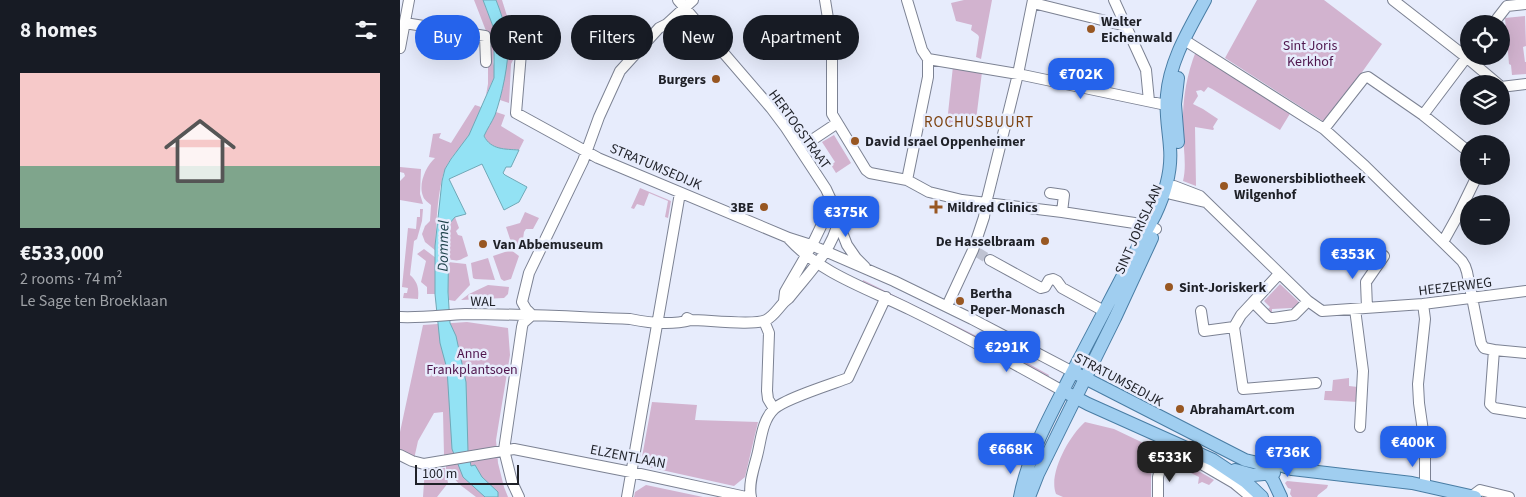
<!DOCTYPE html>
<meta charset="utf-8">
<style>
body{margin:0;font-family:"Source Sans 3",sans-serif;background:#20242c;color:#f1f3f6;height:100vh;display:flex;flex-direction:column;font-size:19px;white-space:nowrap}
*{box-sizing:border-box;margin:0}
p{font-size:16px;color:#9ea1a6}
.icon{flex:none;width:28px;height:28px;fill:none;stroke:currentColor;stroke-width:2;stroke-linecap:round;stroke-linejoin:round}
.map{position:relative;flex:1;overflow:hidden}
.side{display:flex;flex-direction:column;background:#171b24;width:400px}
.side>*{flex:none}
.banner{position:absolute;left:15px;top:15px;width:475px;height:45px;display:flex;gap:10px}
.controls{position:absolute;left:1060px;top:15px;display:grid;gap:10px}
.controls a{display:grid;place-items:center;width:50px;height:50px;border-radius:50%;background:#171b24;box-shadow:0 5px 20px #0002;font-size:25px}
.scale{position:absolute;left:15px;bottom:12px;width:104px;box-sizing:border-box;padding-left:5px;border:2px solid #1f2128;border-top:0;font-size:14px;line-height:18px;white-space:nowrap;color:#1f2128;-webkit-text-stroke:4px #e7ecfc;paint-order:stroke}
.price{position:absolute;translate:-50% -42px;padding:0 11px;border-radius:10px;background:#2563eb;color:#fff;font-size:16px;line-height:32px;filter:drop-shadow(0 1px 2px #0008)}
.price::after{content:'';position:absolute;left:50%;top:30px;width:15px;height:11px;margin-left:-8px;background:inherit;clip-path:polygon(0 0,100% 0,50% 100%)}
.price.selected{background:#222;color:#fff}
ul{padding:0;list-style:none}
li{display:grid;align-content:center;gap:10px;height:265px;padding:0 20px}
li+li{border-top:1px solid #363941}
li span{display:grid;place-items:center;height:155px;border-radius:0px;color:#555}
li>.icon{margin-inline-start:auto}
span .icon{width:90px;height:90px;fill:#fffc;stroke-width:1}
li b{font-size:21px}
h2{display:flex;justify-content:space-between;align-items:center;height:60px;padding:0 20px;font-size:21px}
.pill{padding:0 18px;border-radius:22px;background:#171b24;box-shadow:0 5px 20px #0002;font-size:18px;line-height:45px}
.pill.selected{background:#2563eb;color:#fff}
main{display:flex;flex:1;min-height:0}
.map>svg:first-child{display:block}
</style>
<main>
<section class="side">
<h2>8 homes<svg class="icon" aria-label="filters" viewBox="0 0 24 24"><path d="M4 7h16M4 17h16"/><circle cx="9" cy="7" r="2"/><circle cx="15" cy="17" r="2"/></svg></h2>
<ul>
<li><span style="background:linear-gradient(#f6c9c9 60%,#7fa58c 0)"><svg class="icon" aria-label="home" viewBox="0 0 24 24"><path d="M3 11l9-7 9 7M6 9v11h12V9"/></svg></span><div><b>€533,000</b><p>2 rooms · 74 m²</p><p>Le Sage ten Broeklaan</p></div></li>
</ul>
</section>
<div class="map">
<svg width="1126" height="497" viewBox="0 0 1126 497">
<rect width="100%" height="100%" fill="#e7ecfc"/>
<path fill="#d2b3cf" d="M74 0H83L94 29 95 38 93 62 95 70 94 78 86 95 88 84V36Z
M96 0H102L117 48V52L111 64 109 103 100 100 107 62 104 22Z
M564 0H592L581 59 576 57 579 37 578 35 571 30 572 25 556 21 551 3Z
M857 0H924L982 44 926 123 825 58Z
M1125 16 1126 46 1123 47 1125 62H1126V74L1112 75 1111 65 1109 64 1105 18Z
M796 51 891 112 880 130 812 89 808 87 804 92 801 90 796 91 798 96 793 104 803 109 818 119 813 127 814 129 813 130 795 127 796 186 783 181C787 165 783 147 783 130 782 103 786 76 796 51Z
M553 66 582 72 575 128 547 123Z
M75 105 81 107C78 117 74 127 69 135 62 146 52 155 46 167 38 184 35 231 36 251L25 242 22 234 25 226 30 221 31 205C28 202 24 200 23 196 18 184 26 166 35 158L29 157 33 134 41 133 39 138 51 143Z
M96 112 105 115 101 126 124 140 119 150C105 149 89 150 84 135Z
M434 135 451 163 436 173 431 165 435 162 422 142Z
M0 167 21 169 20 194 23 204 0 200V181L5 176 4 173 0 172Z
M240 188 271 201 268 218 265 217 268 201 249 193 244 206 237 204 234 209 231 208Z
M20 209H23L22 221 17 239 14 241 10 275C18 282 19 289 18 299L3 298 4 293H7L8 288 2 287 8 228 16 229 17 217H20Z
M125 212 139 218 133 229H126L124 232 123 239 126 242 123 250 112 245 106 227 120 223Z
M55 217 59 228 56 231 58 235 62 236 68 256C59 260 60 262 48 259L49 224Z
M24 249 36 258 35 294H27V287L21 282 26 261 17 254Z
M111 250 119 256 111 279 104 281 101 279 93 256Z
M88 258 95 280 75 279 73 278 71 263Z
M48 262 66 264 70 285 55 301 49 300 48 292Z
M463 280 599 347 649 375 648 377 589 344 555 329 462 283Z
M880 284 900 303 892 312V308L872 309V314L867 310 870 307 864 301Z
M88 285 109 287 108 294 104 298 61 300 69 294Z
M67 322 108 328 110 355 96 440 98 463 104 487 108 497H76L59 484 46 469V456L44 455 43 412 34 413 18 441 14 459 0 449V432L23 325Z
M949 378V386L958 387V402L924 400 925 391H932L933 380Z
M252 402 297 405 295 420 358 422 345 477 334 486 248 467 242 457Z
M685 422 714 429 758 450 751 472V497H663L656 494C648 474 669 436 685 422Z
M776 458 814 480 809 485 802 482 798 484 799 477 773 464Z
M25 468H45L48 483 37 497H23Z
M887 481 928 485 927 488 918 495 917 497H892L890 494 891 489 888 488 885 483Z
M246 485 303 497H234L235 492Z"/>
<path fill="#93e2f4" stroke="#70a8b7" d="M83 0H96C101 13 106 27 108 42 109 63 102 95 95 115 92 122 87 129 84 136 91 150 105 149 119 150L111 167H106L103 173 105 175 127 187 119 202 104 210 82 164 49 179 66 214 55 217 49 224 48 292 50 323 56 336 66 382 68 451 71 466 75 465 82 477 98 492V497H85L63 477 52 449 47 369 40 343 35 294V246L42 181 45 169 51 159 69 135 94 78V29Z"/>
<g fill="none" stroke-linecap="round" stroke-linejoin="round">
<path stroke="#bfc3d2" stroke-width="10" stroke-dasharray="10 5" stroke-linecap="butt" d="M577 252 590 260"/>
<defs>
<path id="minor" d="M278 0 371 108 386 128 426 189 437 213 438 222 447 245 456 258 465 267
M425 0 432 43V114L466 170 470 173 507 180 529 192 562 200 662 212 741 224 756 229
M507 0 522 50 528 59 618 74 766 105
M714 0 746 70 749 101
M993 0 1066 57 1098 84
M633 3 726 26
M114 21 121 40V53L116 113 198 158 389 238 411 245 494 281 572 319 673 372
M5 23 85 36 86 62
M1093 24 1107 6 1126 4
M789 43 924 129 965 166 1062 261 1065 266 1067 272 1081 343 1084 348 1094 350 1090 404 1094 408 1126 413
M0 48 9 0
M1101 87 1126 84
M1023 115 1069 54
M924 129 964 78 968 77 1023 115 1069 152
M400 148 436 124
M507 180 528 77V59
M650 193 664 195 662 212
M805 202 771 194 766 188 774 186 800 196 908 301 922 311 1023 304 1126 291
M389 239C421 274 469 289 511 310 562 335 613 363 663 391
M1043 242 1058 215 1077 176
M590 260 641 288 645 287 649 280 653 279 657 281 662 288 704 311
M879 274 841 315 834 327 843 389 916 383
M384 301 385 292C402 262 421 233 431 200
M853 302 869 318H873L894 315 908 301
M1023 304 1025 319 1018 384 1019 403 1025 445V485
M547 306 573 250 584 217 586 203 618 74 633 0
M967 308 966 282 984 256 971 247
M955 309 963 371 960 427
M801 311 804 331 834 327
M132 315 126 309 122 302 129 273 183 161 199 117 220 71 259 28 267 24 293 0
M0 317C22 318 43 315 65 314 120 314 175 317 230 319 249 323 272 325 291 320
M287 318 291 320C307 320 355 326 366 320 376 315 380 304 389 298 407 275 432 251 438 222
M364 321 369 333 367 391 368 399 374 409
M1094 350 1126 353
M787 450 798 462 834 483 851 497
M0 455 12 461 24 464 114 449 231 472 346 497
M761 466 768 459 777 444
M1072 496 1080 490 1109 497
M119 497 112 482 104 450 122 327 123 323 132 315
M227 497 280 193
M351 497C348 484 354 468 357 456 361 441 362 420 374 409 384 399 432 384 448 378L486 297
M758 497V477L761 466 762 456 769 440"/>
<path id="major" d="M778 78 775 104 778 142
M677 374 845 460 862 464 873 480 881 497
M669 394 688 404 813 460 846 482 862 497
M862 464 880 465 892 469 1012 483 1075 497
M835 470 853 475 874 473
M620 497C629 451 654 409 675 367 702 316 728 265 755 215 765 194 772 171 770 148 769 131 765 113 767 95 770 60 789 30 805 0
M629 497 638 474 715 318 752 238"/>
</defs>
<use href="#minor" stroke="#7c8293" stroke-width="12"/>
<use href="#major" stroke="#497da4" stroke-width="14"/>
<use href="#minor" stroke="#fff" stroke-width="10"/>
<use href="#major" stroke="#a0cef0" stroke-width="12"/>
</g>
<g fill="#985722" stroke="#e7ecfc" stroke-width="2">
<circle cx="691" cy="29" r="5"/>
<circle cx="316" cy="79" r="5"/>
<circle cx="455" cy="141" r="5"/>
<circle cx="824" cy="186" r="5"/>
<circle cx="364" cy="207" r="5"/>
<path d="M533.5 199.5h5v5h5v5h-5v5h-5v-5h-5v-5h5z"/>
<circle cx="645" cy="241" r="5"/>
<circle cx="83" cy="244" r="5"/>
<circle cx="769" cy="287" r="5"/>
<circle cx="560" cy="301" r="5"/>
<circle cx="780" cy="409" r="5"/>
</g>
<g text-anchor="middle" stroke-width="5" stroke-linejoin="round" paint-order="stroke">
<g font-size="14" font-weight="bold" fill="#1f2128" stroke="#e7ecfc" text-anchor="start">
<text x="701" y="26">Walter<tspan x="701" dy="16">Eichenwald</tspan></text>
<text x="306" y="84" text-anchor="end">Burgers</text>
<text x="465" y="146">David Israel Oppenheimer</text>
<text x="834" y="183">Bewonersbibliotheek<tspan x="834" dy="16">Wilgenhof</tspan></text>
<text x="354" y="212" text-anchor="end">3BE</text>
<text x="547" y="212">Mildred Clinics</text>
<text x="635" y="246" text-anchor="end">De Hasselbraam</text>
<text x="93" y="249">Van Abbemuseum</text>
<text x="779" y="292">Sint-Joriskerk</text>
<text x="570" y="298">Bertha<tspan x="570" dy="16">Peper-Monasch</tspan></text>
<text x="790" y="414">AbrahamArt.com</text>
</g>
<g font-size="14" fill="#4f164d" stroke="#e7ecfc">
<text x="910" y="50">Sint Joris<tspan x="910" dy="16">Kerkhof</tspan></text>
<text x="72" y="358">Anne<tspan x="72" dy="16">Frankplantsoen</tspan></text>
</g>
<g font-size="14" fill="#1f2128" stroke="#e7ecfc">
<text transform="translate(400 129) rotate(54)" y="5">HERTOGSTRAAT</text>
<text transform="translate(256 166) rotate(23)" y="5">STRATUMSEDIJK</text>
<text transform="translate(738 229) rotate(-66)" y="5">SINT JORISLAAN</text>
<text transform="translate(1055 286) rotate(-7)" y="5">HEEZERWEG</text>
<text transform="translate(83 301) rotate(1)" y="5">WAL</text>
<text transform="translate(719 379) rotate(28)" y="5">STRATUMSEDIJK</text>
<text transform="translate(228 456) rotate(11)" y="5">ELZENTLAAN</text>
</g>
<g font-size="15" letter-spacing="1" fill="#7c4210" stroke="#e7ecfc">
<text x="579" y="127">ROCHUSBUURT</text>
</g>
<g font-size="15" font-style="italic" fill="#1f444c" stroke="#e7ecfc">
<text transform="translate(43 246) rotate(-89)" y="5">Dommel</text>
</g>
</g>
</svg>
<div class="controls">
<a><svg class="icon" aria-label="locate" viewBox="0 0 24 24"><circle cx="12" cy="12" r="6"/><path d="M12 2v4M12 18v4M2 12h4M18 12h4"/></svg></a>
<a><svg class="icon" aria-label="layers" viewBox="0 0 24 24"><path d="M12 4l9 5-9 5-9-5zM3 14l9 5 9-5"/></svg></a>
<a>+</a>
<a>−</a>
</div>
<div class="scale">100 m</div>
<b class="price" style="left:681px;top:100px">€702K</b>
<b class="price" style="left:446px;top:238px">€375K</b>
<b class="price" style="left:953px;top:280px">€353K</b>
<b class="price" style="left:607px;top:373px">€291K</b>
<b class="price" style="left:1013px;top:468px">€400K</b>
<b class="price" style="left:611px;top:475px">€668K</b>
<b class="price" style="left:888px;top:478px">€736K</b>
<b class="price selected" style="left:770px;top:483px">€533K</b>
<div class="banner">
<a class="pill selected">Buy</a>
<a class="pill">Rent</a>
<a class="pill">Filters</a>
<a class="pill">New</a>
<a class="pill">Apartment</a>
</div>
</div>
</main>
